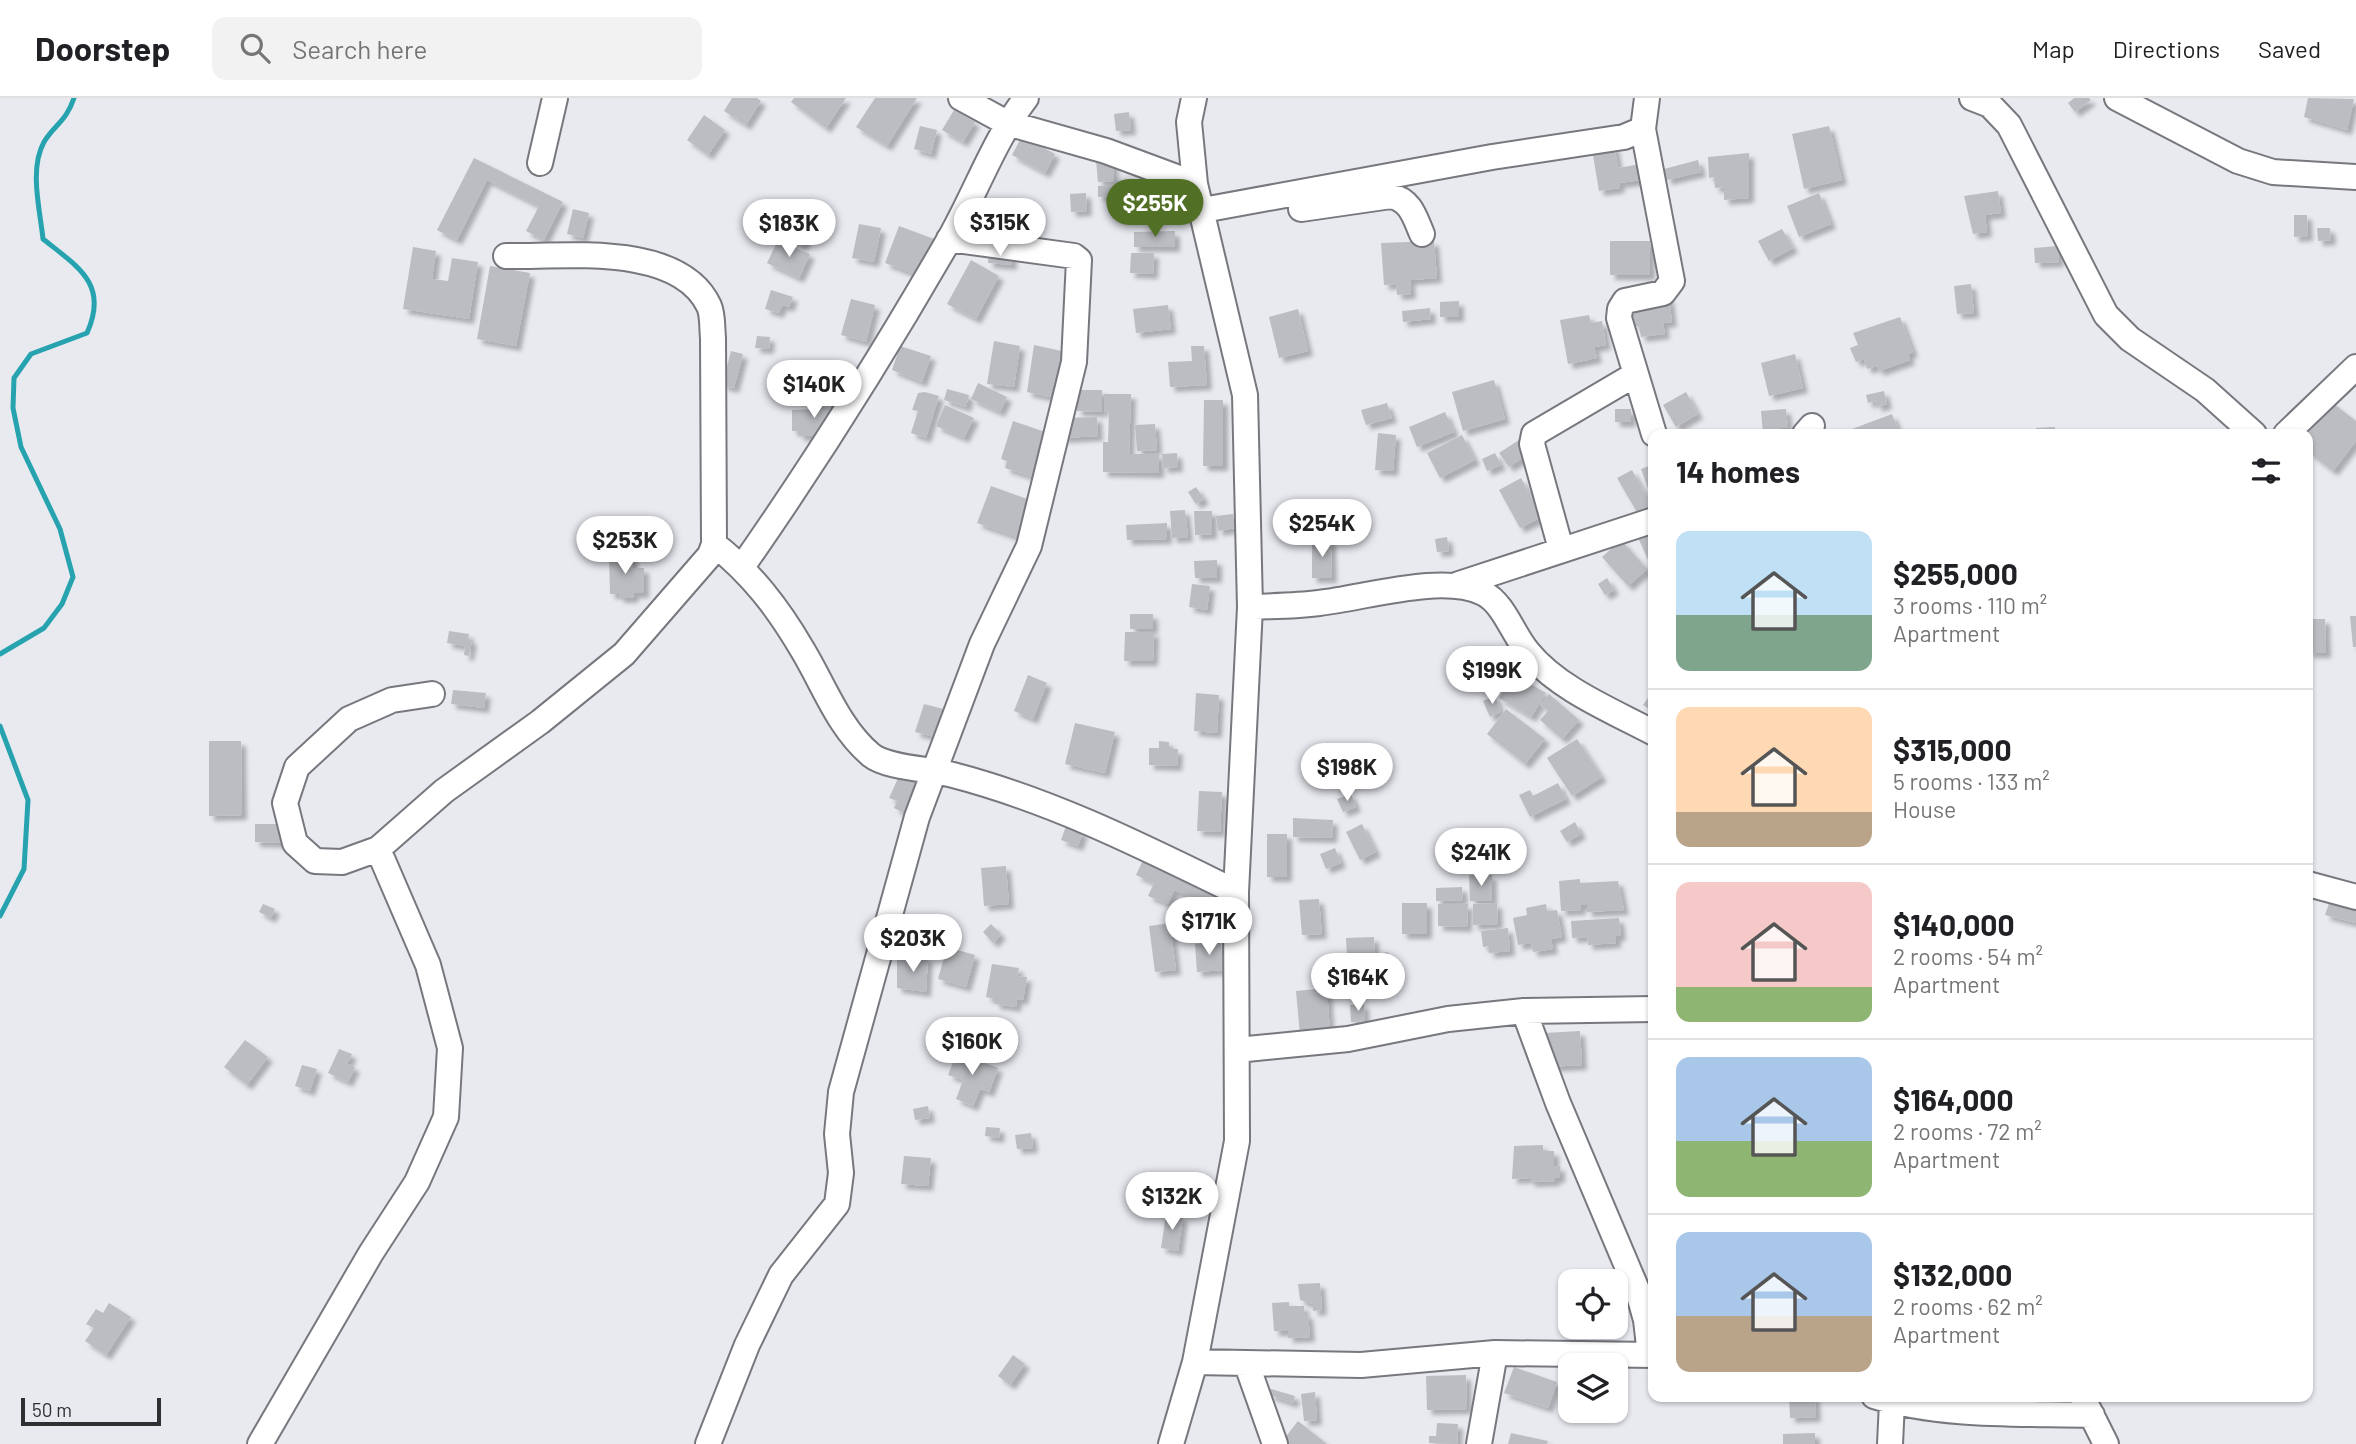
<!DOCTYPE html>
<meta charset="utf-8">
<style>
body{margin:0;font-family:Barlow,sans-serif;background:#f2f2f2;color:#202124;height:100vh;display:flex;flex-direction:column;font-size:26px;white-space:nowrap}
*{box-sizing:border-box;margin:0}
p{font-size:23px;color:#757577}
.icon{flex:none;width:38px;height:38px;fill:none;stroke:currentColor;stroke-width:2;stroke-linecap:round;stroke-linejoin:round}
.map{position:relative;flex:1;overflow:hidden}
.side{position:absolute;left:1648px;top:331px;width:665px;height:973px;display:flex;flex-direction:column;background:#fff;border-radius:14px;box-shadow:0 2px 5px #0004}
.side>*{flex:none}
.controls{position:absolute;left:1558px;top:1171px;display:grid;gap:14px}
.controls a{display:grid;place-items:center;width:70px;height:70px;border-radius:14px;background:#fff;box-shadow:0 2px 5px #0004;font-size:35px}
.scale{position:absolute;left:21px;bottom:18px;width:140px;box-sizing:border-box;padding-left:7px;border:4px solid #2e2f31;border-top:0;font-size:19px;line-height:24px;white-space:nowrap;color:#2e2f31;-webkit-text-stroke:5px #e8eaf0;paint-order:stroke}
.price{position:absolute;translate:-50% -60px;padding:0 16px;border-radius:24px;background:#fff;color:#222;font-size:23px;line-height:46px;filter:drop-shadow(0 2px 4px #0008)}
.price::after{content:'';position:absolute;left:50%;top:42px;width:21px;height:16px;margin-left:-10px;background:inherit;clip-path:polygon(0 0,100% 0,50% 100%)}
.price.on{background:#516f25;color:#fff}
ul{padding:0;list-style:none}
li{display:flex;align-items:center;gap:21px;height:175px;padding:0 28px}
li+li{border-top:2px solid #e0e0e0}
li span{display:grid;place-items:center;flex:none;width:196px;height:140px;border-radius:14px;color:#555}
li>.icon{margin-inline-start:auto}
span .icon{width:84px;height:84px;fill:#fffc;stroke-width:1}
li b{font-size:30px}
h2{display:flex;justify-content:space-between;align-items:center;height:84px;padding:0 28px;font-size:30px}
header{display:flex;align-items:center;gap:42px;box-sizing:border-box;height:98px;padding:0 35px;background:#fff;border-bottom:2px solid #e0e0e0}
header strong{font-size:33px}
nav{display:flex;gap:38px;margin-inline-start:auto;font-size:24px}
.search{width:490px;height:63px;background:#f2f2f2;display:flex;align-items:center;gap:18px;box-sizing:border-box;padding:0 24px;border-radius:14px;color:#757577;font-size:26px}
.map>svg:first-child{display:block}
</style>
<header>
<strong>Doorstep</strong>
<div class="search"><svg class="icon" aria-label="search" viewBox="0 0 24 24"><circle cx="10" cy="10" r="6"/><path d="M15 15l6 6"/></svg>Search here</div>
<nav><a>Map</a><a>Directions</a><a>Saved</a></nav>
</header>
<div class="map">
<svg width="2356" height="1346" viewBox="0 0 2356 1346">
<defs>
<filter id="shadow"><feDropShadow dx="5" dy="5" stdDeviation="2" flood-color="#0004"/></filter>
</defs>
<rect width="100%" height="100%" fill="#e8eaf0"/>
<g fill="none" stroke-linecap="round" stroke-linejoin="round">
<path stroke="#26a3af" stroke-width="5" d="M0 556 44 530 62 506 73 479 60 431 21 349 13 310 14 280 31 256 87 235C109 186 78 169 43 141 40 112 29 71 44 44 55 26 66 24 74 0
M0 628 28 702 24 771 0 818"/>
</g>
<path fill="#bbbdc2" filter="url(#shadow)" d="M732 0H757L761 3 746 27 724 13Z
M794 0H846L826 30 791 4Z
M875 0H917L887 48 856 29Z
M2074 0H2089L2091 2 2075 14 2068 5Z
M2308 0 2354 1 2347 32 2304 19Z
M954 12 975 24 963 44 942 32Z
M1129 14 1131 32 1116 33 1114 16Z
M704 17 725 32 708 57 687 42Z
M920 28 937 32 931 56 914 51Z
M1829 28 1842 82 1804 91 1792 36Z
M1022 38 1055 56 1045 75 1012 57Z
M1614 47 1618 70 1646 65 1649 81 1619 85 1620 90 1599 93 1592 51Z
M1749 55V100L1724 102V89L1715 90 1714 79 1709 80 1708 59Z
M474 60 563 104 544 142 526 133 539 108 487 82 457 142 437 132Z
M1113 61 1114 83 1098 84 1096 62Z
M1698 62 1701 74 1667 82 1664 71Z
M1098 88H1116V98L1098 99Z
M1998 93 2001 115 1985 117 1987 134 1973 136 1964 98Z
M1086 95 1087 113 1071 114 1070 96Z
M1819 95 1831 126 1799 139 1787 108Z
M573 111 589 115 583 140 567 136Z
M806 116 819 125 801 149 789 140Z
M2294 117H2307L2308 138 2294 139Z
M859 126 881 130 874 164 852 160Z
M899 128 934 141 920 178 885 165Z
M2317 130H2330L2331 142 2318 143Z
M1782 131 1793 150 1769 163 1758 143Z
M1175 133V149H1134V134Z
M778 142 810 156 799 180 767 165Z
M1434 143 1437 180 1410 182 1411 196 1397 197 1396 186 1384 187 1381 145Z
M1610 143H1650V177H1610Z
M2058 148 2059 164 2035 165 2034 150Z
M413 149 436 153 432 181 448 183 452 160 478 164 469 221 403 211Z
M989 154 1012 155V167L988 165Z
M1131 155H1154L1153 176 1130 175Z
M971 162 999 178 976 221 947 206Z
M490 168 530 175 516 248 477 241Z
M1971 186 1974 215 1957 216 1954 188Z
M771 192 793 199 789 209 782 207 779 215 765 211Z
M1669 199 1672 224 1663 225 1665 236 1641 239 1639 228H1634L1631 205Z
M851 201 875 207 866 244 841 237Z
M1459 203V219H1440V204Z
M1168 207 1171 231 1136 235 1133 211Z
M1430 210 1431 221 1403 224 1402 213Z
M1298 211 1308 253 1279 260 1269 219Z
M1589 217 1591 225 1602 223 1606 247 1594 249 1597 260 1568 266 1560 222Z
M1900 219 1913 254 1908 256 1910 262 1879 273 1877 268 1867 271 1864 261 1856 264 1850 250 1858 247 1853 235Z
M757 238 770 239 769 251 755 250Z
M994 243 1020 248 1014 289 987 286Z
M1034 247 1071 255 1066 278 1056 276 1050 299 1027 294Z
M900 248 931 258 922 284 892 272Z
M1191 248H1204L1207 287 1170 289 1168 264 1192 263Z
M731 253 743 256 734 290 722 287Z
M1795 256 1803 290 1769 298 1761 265Z
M1494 282 1505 321 1463 333 1452 294Z
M978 285 1007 299 1000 314 971 301Z
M947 291 969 297 966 309 944 302Z
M1077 292H1102V314L1077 313Z
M1884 293 1887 306 1877 309 1876 303 1868 305 1866 297Z
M925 294 939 298 926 340 911 335 918 313 912 312 918 295Z
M1686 294 1698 316 1676 329 1663 307Z
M1104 296H1131L1129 356H1159V375L1103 374V344H1108L1109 314H1104Z
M817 301H830L833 338H799V333H792V312L817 311Z
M1204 302H1223V368H1203Z
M2330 303 2356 323V343L2333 373 2308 354V336H2304Z
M1387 305 1392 320 1366 327 1361 312Z
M945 307 974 320 964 340 936 328Z
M1615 311H1631V324H1615Z
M1786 311 1788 330H1781V334L1763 336 1761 313Z
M1445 314 1454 334 1417 349 1409 329Z
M1892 316 1900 336H1854L1852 331Z
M1097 319 1098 338 1063 340 1062 320Z
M1013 323 1054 337 1039 381 1005 370 1007 363 1001 361Z
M1155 326 1157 352 1137 353 1135 327Z
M2055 329V336H2036V330Z
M1378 335 1396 337 1393 373 1375 372Z
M1462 337 1475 362 1440 380 1427 355Z
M1519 342 1528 356 1509 369 1499 355Z
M1177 355 1178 369 1163 370 1162 356Z
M1495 355 1501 367 1487 373 1482 361Z
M1654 366V405H1653L1641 371Z
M1632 372 1652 408 1638 416 1617 380Z
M1521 380 1542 419 1520 430 1499 392Z
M991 388 1030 402 1017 439 977 425Z
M1196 389 1204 401 1196 406 1188 394Z
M1185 412 1188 439 1172 440 1170 413Z
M1194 413H1212V436L1195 437Z
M1233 416 1235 430 1218 433 1216 418Z
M1167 425V441L1127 442 1126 427Z
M1654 427V475L1636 435Z
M1447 439 1449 453 1437 454 1435 441Z
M1312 442H1331L1332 480H1312Z
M1621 442 1647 471 1628 488 1602 459Z
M633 455V470H644V495H634L633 500H619V496H610L609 456Z
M1217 462V480H1195L1194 463Z
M1607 480 1614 492 1605 497 1598 486Z
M1192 486 1210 488 1207 512 1189 509Z
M1130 516H1153V531H1130Z
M2350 518H2356V549H2353Z
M2309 521H2325L2326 555H2308Z
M449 533 469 536 468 541 472 542 469 558 464 557 465 548 447 545Z
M1125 534H1154L1153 563H1124Z
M1513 576 1546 595 1531 619 1499 600Z
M1028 577 1047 585 1033 621 1014 613Z
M1654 591V614L1643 607Z
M453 592 486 595 484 610 451 606Z
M1196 595 1219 597 1217 635 1194 633Z
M1549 596 1579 622 1562 641 1540 622 1548 613 1540 607Z
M1495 598 1501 614 1490 619 1483 603Z
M924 606 951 613 943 641 915 634Z
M1506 611 1545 641 1525 666 1487 636Z
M1075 625 1115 634 1105 675 1065 666Z
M1577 641 1602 679 1572 698 1547 660Z
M209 643H241L242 717 209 718Z
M1159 643 1169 644V651H1178L1177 668 1149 667V650H1159Z
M899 678 925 685 915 714 907 710 904 715 894 710 897 703 889 700Z
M1558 685 1566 701 1530 719 1519 697 1530 692 1533 698Z
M1199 693 1222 694 1220 734 1197 733Z
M1351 696 1356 709 1343 714 1337 701Z
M1293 720 1333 722 1332 740 1293 739Z
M1575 724 1581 736 1567 744 1560 733Z
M255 726H289L288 745 255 744Z
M1362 726 1376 754 1360 762 1346 734Z
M1066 728 1083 734 1078 748 1061 742Z
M1267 736H1287V779H1267Z
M1335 750 1341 765 1326 771 1320 756Z
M1145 758 1218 789 1210 807 1174 792 1168 806 1148 798 1154 785 1136 777Z
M1006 768 1009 806 984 808 981 770Z
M1469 777H1492V803H1470Z
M1580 781V785L1618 783 1624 812 1587 814V807H1580L1581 812 1561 813 1559 783Z
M1462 789 1463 802 1436 803V790Z
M2332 796 2356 803V825L2325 817Z
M1319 801 1322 836 1302 837 1299 802Z
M1402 805H1427V836H1402Z
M1497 805 1498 826 1473 827V806Z
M263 806 275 811 271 820 259 814Z
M1438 806H1468L1467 829 1438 828Z
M1546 806 1547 813 1557 812 1562 839 1551 841 1553 851 1533 854 1531 845 1518 847 1513 820 1527 817 1526 810Z
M1212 811 1215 840 1195 843 1192 814Z
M1619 820 1621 838H1616V845L1588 847 1587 839 1572 840 1571 823Z
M1170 825 1176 872 1155 874 1149 828Z
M991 826 1001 836 993 845 983 834Z
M1508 830 1510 853 1489 855V848L1483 849 1481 833Z
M1374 839 1375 876 1348 878 1346 840Z
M1221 844 1223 872 1197 874 1195 846Z
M947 849 975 857 966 889 938 881Z
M1388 854 1392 867 1381 870 1378 856Z
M913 857 928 859 926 894 897 890V860L912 864Z
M992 866 1019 870 1017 878 1027 879 1023 902 1017 901 1016 909 995 906V901L986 899Z
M1327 890 1330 935 1300 937 1296 893Z
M1364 906 1365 923 1351 924 1350 907Z
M936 927 948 932 943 943 931 938Z
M1580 933 1582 967 1547 969 1545 935Z
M245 942 268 959 247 987 224 969Z
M339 951 352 956 347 966 355 969 348 984 328 975Z
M957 954 998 970 989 994 980 991 973 1008 956 1001 963 982 948 977Z
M302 967 317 971 310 993 295 988Z
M928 1008 930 1020 915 1022 913 1011Z
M986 1029 1000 1030 999 1040 985 1038Z
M1031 1035 1033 1050 1017 1051 1015 1037Z
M1543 1047V1053H1554V1069L1560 1068V1080H1555V1083L1530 1084V1080L1512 1081 1514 1048Z
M904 1058 931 1060 928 1088 901 1086Z
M1166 1116 1183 1119 1178 1153 1161 1150Z
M1320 1185 1322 1212 1313 1213V1206L1300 1202 1298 1186Z
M1615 1197 1623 1223 1615 1226Z
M1289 1204V1208H1304V1216H1308L1310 1239 1288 1240V1233H1274L1272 1205Z
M109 1205 131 1219 106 1257 85 1243 94 1230 86 1226 96 1211 103 1215Z
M1013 1257 1025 1266 1010 1287 998 1278Z
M1514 1269 1557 1284 1548 1310 1504 1295Z
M1466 1277 1467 1311 1427 1312 1426 1278Z
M1271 1291 1295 1298 1293 1305 1269 1297Z
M1315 1294 1317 1322 1304 1323 1301 1296Z
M1789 1298H1815L1816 1319 1790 1320Z
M1298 1323 1327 1346H1290L1284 1341Z
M1437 1325 1458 1326 1457 1346 1429 1345V1338H1436Z
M1511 1335 1548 1343 1547 1346H1508Z
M1815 1335V1346H1783V1336Z"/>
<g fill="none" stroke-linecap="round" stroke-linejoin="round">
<defs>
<path id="minor" d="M961 0 1007 25 1106 53 1195 86
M1972 0 1990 7 2009 27 2106 217 2130 241 2205 292 2254 336
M2117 0 2238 63 2273 74 2356 79
M1643 31 1672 183 1663 195 1625 203 1620 211 1619 220 1654 336
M540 65 555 0
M1301 111 1391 98C1411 102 1415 120 1422 136
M1203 112 1492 59 1624 39 1643 31 1647 0
M506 158C564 159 679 144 709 208 713 217 712 231 713 240L714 446C752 476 778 510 802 551 824 587 838 629 871 657 887 670 931 671 953 677 1053 703 1144 749 1236 794
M1805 336 1812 328
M2286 336 2356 269
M1561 451 1532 346 1534 336 1636 276
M742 469C816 363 885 253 950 140 976 94 994 42 1026 0
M1459 486 1654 422
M1250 509C1273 508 1296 508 1319 505 1365 500 1442 475 1483 495 1504 505 1513 537 1528 554 1558 591 1613 613 1654 635
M432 596 392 602 349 621 297 669 285 705 295 745 315 763 342 764 378 751 444 693 540 624 624 556 710 457 714 446
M2308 786 2356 799
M1524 913 1558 1005 1638 1194 1646 1222 1650 1257
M1237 952 1348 941 1448 921 1524 913 1654 911
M1195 1264 1361 1267 1495 1255 1654 1257
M1247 1267 1275 1346
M1874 1298C1942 1319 2021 1315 2092 1317
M2082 1298 2106 1346
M260 1346 371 1155 417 1084 446 1019 450 950 428 867 378 751
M708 1346 747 1247 781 1177 837 1106 841 1075 837 1036 841 994 917 719 982 546 1029 448 1074 264 1079 162 1074 158 949 141
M1171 1346 1195 1264 1237 1043 1236 794 1250 509 1245 297 1195 86 1189 24 1194 0
M1479 1346 1495 1255
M1890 1346 1892 1304"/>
</defs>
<use href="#minor" stroke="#76787e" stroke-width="28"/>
<use href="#minor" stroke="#fff" stroke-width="24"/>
</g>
</svg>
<div class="controls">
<a><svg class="icon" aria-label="locate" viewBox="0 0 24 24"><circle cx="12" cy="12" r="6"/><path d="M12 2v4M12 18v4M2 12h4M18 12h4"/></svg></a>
<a><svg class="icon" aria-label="layers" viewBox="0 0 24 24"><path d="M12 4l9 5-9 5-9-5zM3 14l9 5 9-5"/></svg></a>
</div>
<div class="scale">50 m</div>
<b class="price on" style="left:1155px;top:141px">$255K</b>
<b class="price" style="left:1000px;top:160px">$315K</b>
<b class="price" style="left:789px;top:161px">$183K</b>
<b class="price" style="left:814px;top:322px">$140K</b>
<b class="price" style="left:1322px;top:461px">$254K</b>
<b class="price" style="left:625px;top:478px">$253K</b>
<b class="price" style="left:1492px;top:608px">$199K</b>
<b class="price" style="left:1347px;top:705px">$198K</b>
<b class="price" style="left:1481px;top:790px">$241K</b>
<b class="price" style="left:1209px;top:859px">$171K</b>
<b class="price" style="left:913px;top:876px">$203K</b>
<b class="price" style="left:1358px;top:915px">$164K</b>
<b class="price" style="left:972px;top:979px">$160K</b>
<b class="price" style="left:1172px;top:1134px">$132K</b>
<section class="side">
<h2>14 homes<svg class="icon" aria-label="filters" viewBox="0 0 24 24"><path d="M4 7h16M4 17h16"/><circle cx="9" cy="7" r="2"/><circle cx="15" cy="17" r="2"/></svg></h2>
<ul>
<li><span style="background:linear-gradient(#bfe0f5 60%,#7fa58c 0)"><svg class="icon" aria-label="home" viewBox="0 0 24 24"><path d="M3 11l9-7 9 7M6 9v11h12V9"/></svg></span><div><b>$255,000</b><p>3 rooms · 110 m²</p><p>Apartment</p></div></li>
<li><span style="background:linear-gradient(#ffd9b3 75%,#b9a48a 0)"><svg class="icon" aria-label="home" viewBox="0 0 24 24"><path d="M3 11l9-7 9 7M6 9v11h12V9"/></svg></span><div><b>$315,000</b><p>5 rooms · 133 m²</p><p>House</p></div></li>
<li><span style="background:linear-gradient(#f6c9c9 75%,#8fb573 0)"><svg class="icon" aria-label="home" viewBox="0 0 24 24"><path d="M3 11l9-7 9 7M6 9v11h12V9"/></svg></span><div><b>$140,000</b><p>2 rooms · 54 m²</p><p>Apartment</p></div></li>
<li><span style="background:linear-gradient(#a9c7e8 60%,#8fb573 0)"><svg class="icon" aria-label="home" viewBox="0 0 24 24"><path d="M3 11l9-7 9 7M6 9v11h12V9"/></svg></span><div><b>$164,000</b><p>2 rooms · 72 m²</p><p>Apartment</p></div></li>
<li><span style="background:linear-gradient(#a9c7e8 60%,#b9a48a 0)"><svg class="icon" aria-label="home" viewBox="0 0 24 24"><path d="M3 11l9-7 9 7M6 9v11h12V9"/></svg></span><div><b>$132,000</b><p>2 rooms · 62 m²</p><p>Apartment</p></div></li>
</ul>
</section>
</div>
